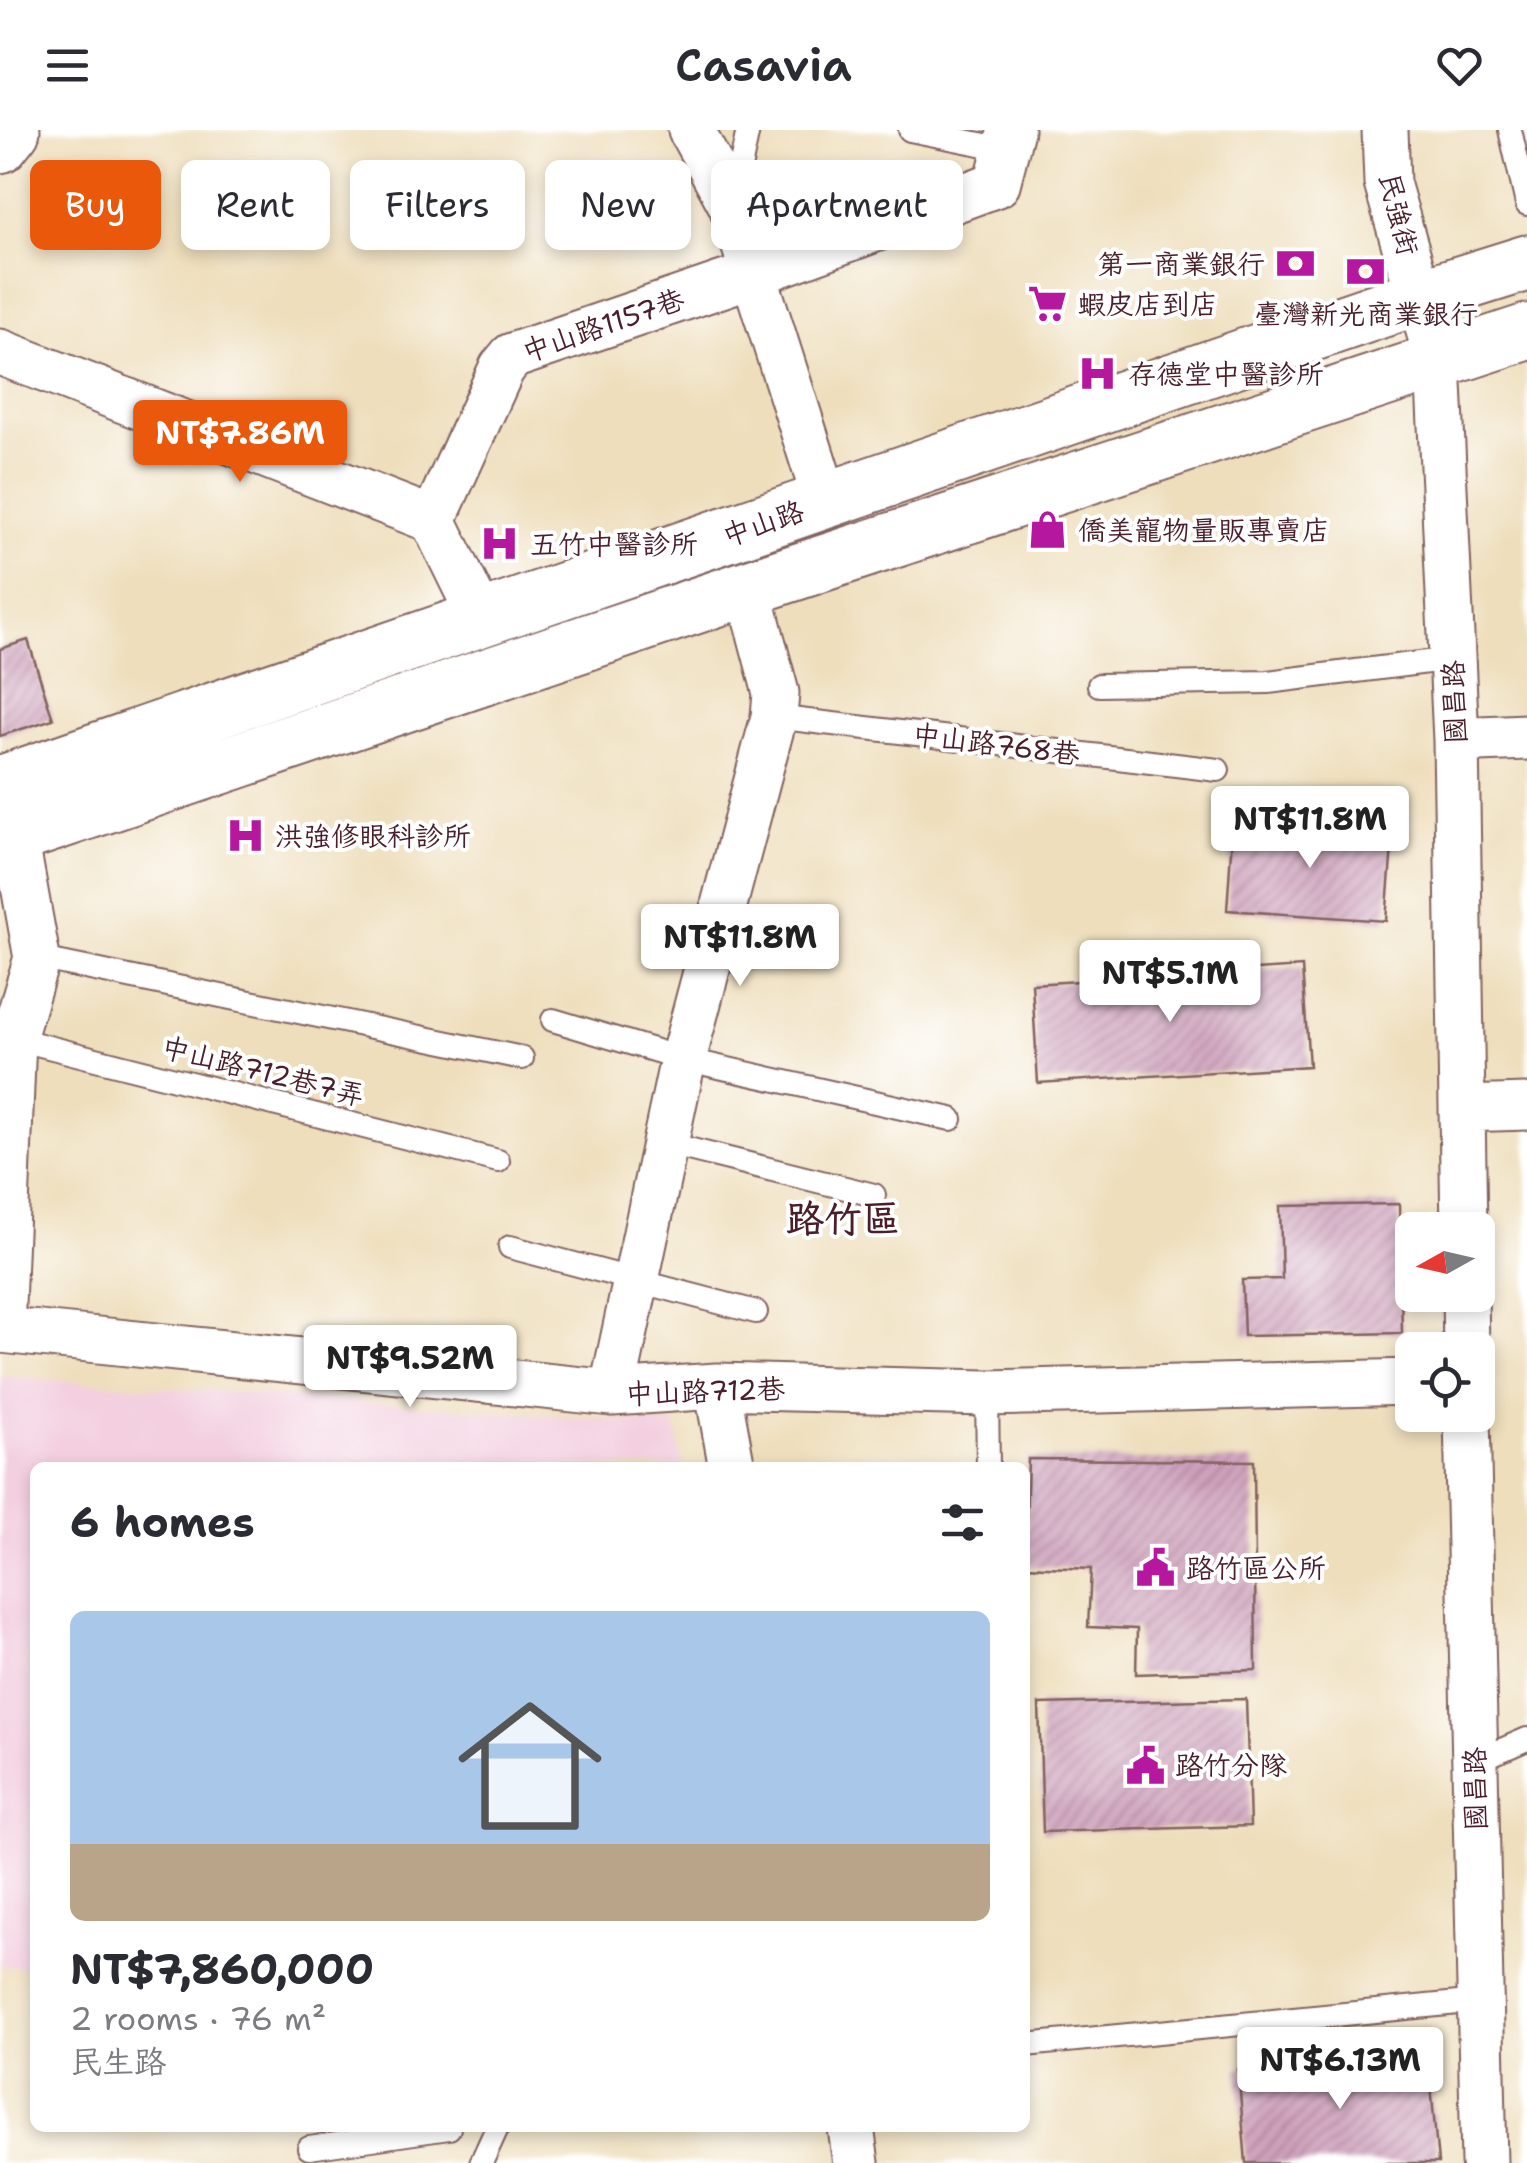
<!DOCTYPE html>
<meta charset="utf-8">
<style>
body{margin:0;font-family:"Shantell Sans","LXGW WenKai TC",sans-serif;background:#f7f7f7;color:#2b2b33;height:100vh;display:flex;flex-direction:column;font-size:38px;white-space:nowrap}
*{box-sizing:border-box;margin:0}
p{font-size:32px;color:#7c7c81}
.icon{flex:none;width:55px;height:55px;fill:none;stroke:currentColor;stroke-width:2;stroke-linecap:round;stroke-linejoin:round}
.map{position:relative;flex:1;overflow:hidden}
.side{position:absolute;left:30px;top:1332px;width:1000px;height:670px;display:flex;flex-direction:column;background:#fff;border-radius:15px;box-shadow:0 5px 15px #0003}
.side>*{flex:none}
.hud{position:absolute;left:30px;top:30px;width:1000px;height:90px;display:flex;gap:20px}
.needle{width:65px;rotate:262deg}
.buttons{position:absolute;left:1395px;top:1082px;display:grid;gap:20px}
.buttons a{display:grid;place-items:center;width:100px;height:100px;border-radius:15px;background:#fff;box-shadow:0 5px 15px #0003;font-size:50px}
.price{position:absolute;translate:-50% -85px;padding:0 22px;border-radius:10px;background:#fff;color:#222;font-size:32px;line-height:65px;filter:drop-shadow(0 2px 5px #0008)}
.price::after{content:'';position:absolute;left:50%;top:60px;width:30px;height:22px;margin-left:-15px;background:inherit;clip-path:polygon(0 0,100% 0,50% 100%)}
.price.selected{background:#ea580c;color:#fff}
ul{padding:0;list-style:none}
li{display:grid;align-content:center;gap:20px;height:530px;padding:0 40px}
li+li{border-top:2px solid #e1e1e2}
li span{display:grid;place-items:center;height:310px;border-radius:15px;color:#555}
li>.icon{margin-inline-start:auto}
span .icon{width:180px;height:180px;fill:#fffc;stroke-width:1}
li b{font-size:42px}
h2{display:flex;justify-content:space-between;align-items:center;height:120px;padding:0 40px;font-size:42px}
.tag{padding:0 35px;border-radius:15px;background:#fff;box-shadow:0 5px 15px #0003;font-size:35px;line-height:90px}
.tag.selected{background:#ea580c;color:#fff}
header{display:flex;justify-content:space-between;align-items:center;height:130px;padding:0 40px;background:#fff;font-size:45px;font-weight:600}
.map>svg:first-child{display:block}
</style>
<header><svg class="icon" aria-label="menu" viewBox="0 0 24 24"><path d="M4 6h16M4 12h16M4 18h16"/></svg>Casavia<svg class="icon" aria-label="heart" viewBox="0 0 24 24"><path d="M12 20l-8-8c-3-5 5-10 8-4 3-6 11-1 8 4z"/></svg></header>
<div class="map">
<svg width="1527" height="2033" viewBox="0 0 1527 2033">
<defs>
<pattern id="building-hatch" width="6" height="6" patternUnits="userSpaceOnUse" patternTransform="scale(2.5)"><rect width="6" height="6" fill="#cfa1bc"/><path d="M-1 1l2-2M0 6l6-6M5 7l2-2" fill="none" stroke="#aa8399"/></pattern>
</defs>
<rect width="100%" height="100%" fill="#fff"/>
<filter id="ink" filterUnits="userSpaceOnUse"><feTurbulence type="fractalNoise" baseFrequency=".01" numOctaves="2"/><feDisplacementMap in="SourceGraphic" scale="20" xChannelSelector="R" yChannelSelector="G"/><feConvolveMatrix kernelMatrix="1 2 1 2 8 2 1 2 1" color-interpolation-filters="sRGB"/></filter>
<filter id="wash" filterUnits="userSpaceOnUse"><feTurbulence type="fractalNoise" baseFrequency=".0048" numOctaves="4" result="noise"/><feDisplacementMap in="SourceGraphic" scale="40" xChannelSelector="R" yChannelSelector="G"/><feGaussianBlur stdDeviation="2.25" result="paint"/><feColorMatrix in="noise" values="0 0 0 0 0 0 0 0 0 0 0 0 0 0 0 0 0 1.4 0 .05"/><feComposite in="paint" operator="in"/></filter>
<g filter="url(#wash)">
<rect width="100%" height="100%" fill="#eedebc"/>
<path fill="#f3cfdf" d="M0 1246 675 1294 683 1337 35 1338V1840L0 1835Z"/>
<g id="blocks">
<path fill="url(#building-hatch)" d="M28 510 53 589 0 606V519Z
M1233 691 1393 703 1386 791 1227 780Z
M1302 837 1309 936 1038 953 1032 854Z
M1399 1074 1402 1203 1244 1206 1242 1150 1282 1149 1280 1076Z
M1028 1329 1254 1331 1256 1540 1136 1544 1137 1499 1088 1497 1091 1439 1025 1436Z
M1246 1569 1250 1696 1043 1702 1039 1574Z
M1428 1922 1438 2033H1246L1238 1939Z"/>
</g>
</g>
<g filter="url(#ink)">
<use href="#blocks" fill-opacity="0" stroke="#83625e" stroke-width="2.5"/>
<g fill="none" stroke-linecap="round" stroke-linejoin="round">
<defs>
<path id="lane" d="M910 0 1005 19
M1510 0 1527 74
M733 72 748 0
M1099 555 1268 552 1452 529
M774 587 1218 640
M37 828 522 928
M553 890 683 929 951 989
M13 908 498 1031
M664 1013 874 1065
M510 1117 756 1182
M987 1263 988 1338
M1474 1632 1527 1609
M1025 1915 1479 1871
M309 2018 449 1998
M481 2033 497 1998"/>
<path id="street" d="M691 0 732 76 826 372
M1385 0 1387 53 1438 232 1456 610 1464 1100
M0 222 433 390 481 488
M433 390 502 238 512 226 753 144 997 54 1011 0
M1456 610 1527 607
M5 676 15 706 37 828 13 908 1 1200 612 1263 717 1256 987 1263 1412 1252
M1462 979 1527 977
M1465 1165 1466 1220
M717 1256 732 1338
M612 1263 683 929 774 587 776 563 748 458
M1467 1285 1484 2033
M851 1998 856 2033"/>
<path id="secondary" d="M0 15 12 0"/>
<path id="primary" d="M0 654 1421 166 1527 133
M0 711 748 458 1527 202"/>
</defs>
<use href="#lane" stroke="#83625e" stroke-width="26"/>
<use href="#street" stroke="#83625e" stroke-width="49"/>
<use href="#secondary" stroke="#83625e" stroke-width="59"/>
<use href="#primary" stroke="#83625e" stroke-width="59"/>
<use href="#lane" stroke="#fff" stroke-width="22"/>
<use href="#street" stroke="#fff" stroke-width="45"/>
<use href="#secondary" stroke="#fff" stroke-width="55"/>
<use href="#primary" stroke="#fff" stroke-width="55"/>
</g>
</g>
<defs>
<symbol id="bank-bare" viewBox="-9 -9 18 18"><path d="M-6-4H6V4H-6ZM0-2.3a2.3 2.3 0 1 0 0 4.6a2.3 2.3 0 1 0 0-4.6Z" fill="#b5179e" stroke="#fff" stroke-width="2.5" paint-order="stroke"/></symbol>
<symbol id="supermarket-bare" viewBox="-9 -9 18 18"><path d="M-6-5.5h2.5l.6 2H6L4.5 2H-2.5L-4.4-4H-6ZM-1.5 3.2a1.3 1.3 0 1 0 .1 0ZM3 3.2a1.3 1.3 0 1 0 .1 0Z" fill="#b5179e" stroke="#fff" stroke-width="2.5" paint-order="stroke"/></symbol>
<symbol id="hospital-bare" viewBox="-9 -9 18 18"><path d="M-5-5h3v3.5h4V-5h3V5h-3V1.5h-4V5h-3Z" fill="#b5179e" stroke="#fff" stroke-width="2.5" paint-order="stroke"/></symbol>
<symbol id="shop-bare" viewBox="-9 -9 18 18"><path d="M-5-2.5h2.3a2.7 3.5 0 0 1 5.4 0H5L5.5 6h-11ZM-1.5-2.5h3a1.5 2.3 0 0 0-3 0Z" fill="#b5179e" stroke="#fff" stroke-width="2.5" paint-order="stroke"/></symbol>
<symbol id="civic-bare" viewBox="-9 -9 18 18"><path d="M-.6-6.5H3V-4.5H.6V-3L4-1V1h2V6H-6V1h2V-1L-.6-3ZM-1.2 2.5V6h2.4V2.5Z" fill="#b5179e" stroke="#fff" stroke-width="2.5" paint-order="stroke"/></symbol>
</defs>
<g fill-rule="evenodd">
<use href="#bank-bare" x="1268" y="106" width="55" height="55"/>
<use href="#bank-bare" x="1338" y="114" width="55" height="55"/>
<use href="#supermarket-bare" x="1020" y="146" width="55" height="55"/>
<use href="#hospital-bare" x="1070" y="216" width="55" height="55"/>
<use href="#shop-bare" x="1020" y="372" width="55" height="55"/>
<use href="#hospital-bare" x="472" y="386" width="55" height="55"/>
<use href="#hospital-bare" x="218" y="678" width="55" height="55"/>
<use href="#civic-bare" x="1128" y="1410" width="55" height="55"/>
<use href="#civic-bare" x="1118" y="1608" width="55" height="55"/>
</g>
<g text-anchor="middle" stroke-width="8" stroke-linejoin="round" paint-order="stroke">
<g font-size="28" fill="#4a1f2b" stroke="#fff">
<text transform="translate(1399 84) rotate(76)" y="10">民強街</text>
<text transform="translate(603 195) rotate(-19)" y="10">中山路1157巷</text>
<text transform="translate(763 393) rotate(-19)" y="10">中山路</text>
<text transform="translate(1454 572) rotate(-92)" y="10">國昌路</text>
<text transform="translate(996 614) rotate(7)" y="10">中山路768巷</text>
<text transform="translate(263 941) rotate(14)" y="10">中山路712巷7弄</text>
<text transform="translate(705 1261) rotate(-2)" y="10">中山路712巷</text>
<text transform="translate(1475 1659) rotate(-91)" y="10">國昌路</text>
</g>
<g font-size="28" fill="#4a1f2b" stroke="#fff" text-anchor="start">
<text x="1265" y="144" text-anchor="end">第一商業銀行</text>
<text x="1078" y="184">蝦皮店到店</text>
<text x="1366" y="194" text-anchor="middle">臺灣新光商業銀行</text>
<text x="1128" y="254">存德堂中醫診所</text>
<text x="1078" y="410">僑美寵物量販專賣店</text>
<text x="530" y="424">五竹中醫診所</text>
<text x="275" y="716">洪強修眼科診所</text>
<text x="1186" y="1448">路竹區公所</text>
<text x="1175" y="1645">路竹分隊</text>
</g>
<g font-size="38" font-weight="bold" fill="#4a1f2b" stroke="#fff">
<text x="843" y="1102">路竹區</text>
</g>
</g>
</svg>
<div class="buttons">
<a><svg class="needle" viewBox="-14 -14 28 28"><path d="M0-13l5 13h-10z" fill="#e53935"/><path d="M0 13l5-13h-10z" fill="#7c7c81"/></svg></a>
<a><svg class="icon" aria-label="locate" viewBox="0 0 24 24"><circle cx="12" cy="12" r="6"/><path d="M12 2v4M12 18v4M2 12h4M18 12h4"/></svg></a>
</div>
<b class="price selected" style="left:240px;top:355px">NT$7.86M</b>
<b class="price" style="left:1310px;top:741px">NT$11.8M</b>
<b class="price" style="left:740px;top:859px">NT$11.8M</b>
<b class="price" style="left:1170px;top:895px">NT$5.1M</b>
<b class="price" style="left:410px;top:1280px">NT$9.52M</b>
<b class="price" style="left:1340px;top:1982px">NT$6.13M</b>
<div class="hud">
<a class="tag selected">Buy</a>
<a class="tag">Rent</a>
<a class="tag">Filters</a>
<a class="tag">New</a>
<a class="tag">Apartment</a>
</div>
<section class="side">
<h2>6 homes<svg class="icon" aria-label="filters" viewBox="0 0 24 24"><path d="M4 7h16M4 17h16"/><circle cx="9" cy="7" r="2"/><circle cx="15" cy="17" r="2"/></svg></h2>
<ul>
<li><span style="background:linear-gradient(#a9c7e8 75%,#b9a48a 0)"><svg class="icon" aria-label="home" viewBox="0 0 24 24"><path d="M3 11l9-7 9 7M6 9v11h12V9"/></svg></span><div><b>NT$7,860,000</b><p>2 rooms · 76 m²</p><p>民生路</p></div></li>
</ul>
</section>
</div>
